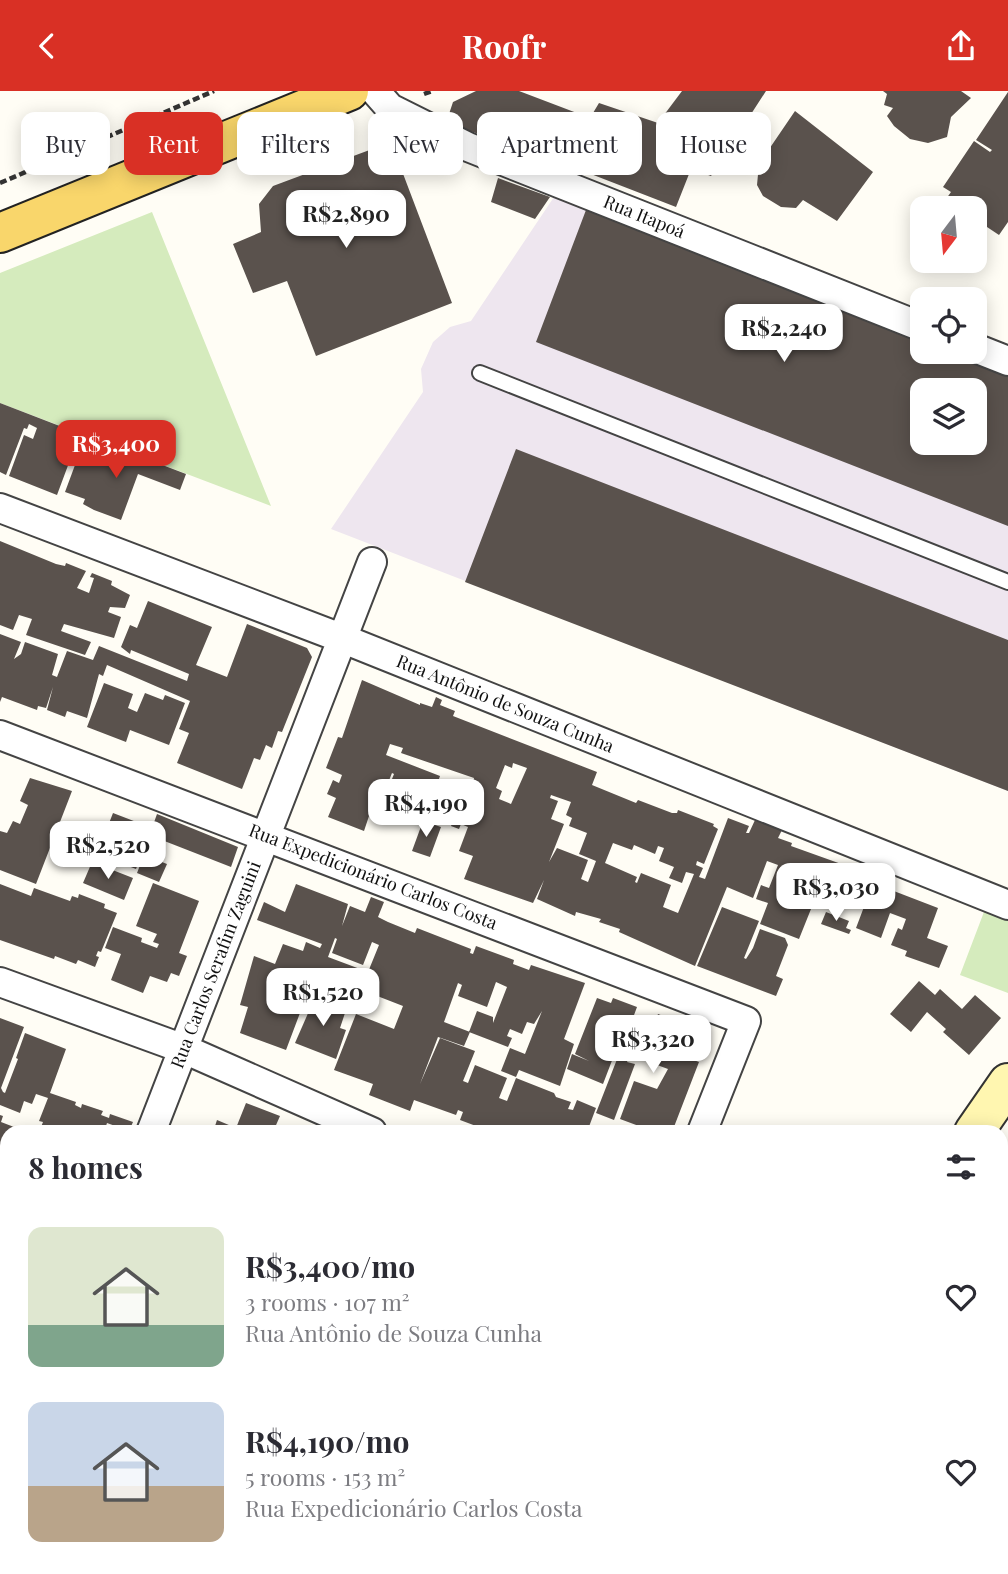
<!DOCTYPE html>
<meta charset="utf-8">
<style>
body{margin:0;font-family:"Playfair Display",serif;background:#f2f2f3;color:#2b2b33;height:100vh;display:flex;flex-direction:column;font-size:26px;white-space:nowrap}
*{box-sizing:border-box;margin:0}
p{font-size:23px;color:#7c7c81}
.icon{flex:none;width:38px;height:38px;fill:none;stroke:currentColor;stroke-width:2;stroke-linecap:round;stroke-linejoin:round}
.map{position:relative;flex:1;overflow:hidden}
.side{position:absolute;left:0px;top:1034px;width:1008px;height:450px;display:flex;flex-direction:column;background:#fff;border-radius:21px 21px 0 0;box-shadow:0 4px 18px #0003}
.side>*{flex:none}
.top-card{position:absolute;left:21px;top:21px;width:966px;height:63px;display:flex;gap:14px}
.needle{width:46px;rotate:196deg}
.buttons{position:absolute;left:910px;top:105px;display:grid;gap:14px}
.buttons a{display:grid;place-items:center;width:77px;height:77px;border-radius:14px;background:#fff;box-shadow:0 4px 18px #0003;font-size:35px}
.price{position:absolute;translate:-50% -60px;padding:0 16px;border-radius:14px;background:#fff;color:#222;font-size:23px;line-height:46px;filter:drop-shadow(0 2px 4px #0008)}
.price::after{content:'';position:absolute;left:50%;top:42px;width:21px;height:16px;margin-left:-10px;background:inherit;clip-path:polygon(0 0,100% 0,50% 100%)}
.price.active{background:#d93025;color:#fff}
ul{padding:0;list-style:none}
li{display:flex;align-items:center;gap:21px;height:175px;padding:0 28px}
li span{display:grid;place-items:center;flex:none;width:196px;height:140px;border-radius:14px;color:#555}
li>.icon{margin-inline-start:auto}
span .icon{width:84px;height:84px;fill:#fffc;stroke-width:1}
li b{font-size:30px}
h2{display:flex;justify-content:space-between;align-items:center;height:84px;padding:0 28px;font-size:30px}
.tag{padding:0 24px;border-radius:14px;background:#fff;box-shadow:0 4px 18px #0003;font-size:24px;line-height:63px}
.tag.active{background:#d93025;color:#fff}
header{display:flex;justify-content:space-between;align-items:center;height:91px;padding:0 28px;background:#d93025;color:#fff;font-size:32px;font-weight:700}
.map>svg:first-child{display:block}
</style>
<header><svg class="icon" aria-label="back" viewBox="0 0 24 24"><path d="M15 5l-7 7 7 7"/></svg>Roofr<svg class="icon" aria-label="share" viewBox="0 0 24 24"><path d="M12 15V3M7 8l5-5 5 5M5 13v7h14v-7"/></svg></header>
<div class="map">
<svg width="1008" height="1483" viewBox="0 0 1008 1483">
<rect width="100%" height="100%" fill="#fffdf5"/>
<path fill="#eee6ef" fill-rule="evenodd" d="M554 106 922 249V261H952L1008 282V700L331 438 423 301 421 278 433 251 450 236 471 230ZM922 299H975V352H922Z"/>
<path fill="#d5ebbd" d="M152 121 271 415 0 312V182Z
M987 813 1008 821V902L960 884Z
M0 1441H6L7 1477H11L12 1483H0Z
M168 1477H345L350 1483H166Z"/>
<path fill="#5a524d" fill-rule="evenodd" d="M476 0H519L590 27 599 12 658 32 682 0H766L711 85 691 78 676 116 547 66 446 32 453 11Z
M883 0H961L971 7 951 26 947 46 928 52 910 48 894 35 887 25 893 17 884 14 887 3Z
M1008 1V131L999 144 975 128V117H960L946 108 951 101 943 96 974 50 990 61 992 59 976 49Z
M795 20 873 81 837 130 803 109 796 117 781 116 763 105 757 94 759 73Z
M391 51 452 212 316 265 287 190 253 202 233 153 261 141 259 113 273 95Z
M498 87 550 106 535 128 491 111Z
M586 119 922 249V261H952L1008 282V435L536 251ZM922 299H975V352H922Z
M0 312 96 349 93 359 79 354 76 361 71 359 73 361 57 404 9 385 24 344 33 348 37 337 29 333 27 338 24 337 6 384 0 381Z
M118 357 186 383 180 399 138 383 121 429 94 419 83 413 85 408 65 401 78 366 93 372 97 358 116 365Z
M516 358 1008 549V700L465 491Z
M0 450 56 473 65 475 66 472 86 480 77 497 89 502 94 487 90 486 92 482 112 490 111 494 130 504 125 517 110 516 108 521 121 526 114 547 64 533 61 540 91 551 85 564 26 544 32 528 19 524 13 539 0 534Z
M148 510 212 536 196 574 227 586 247 533 307 557 312 566 282 641 278 640 272 657 266 654 260 669 254 667 242 698 177 672 189 642 179 638 190 610 107 574 103 585 99 583 87 627 67 620 65 626 47 619 53 596 46 617 38 615 37 619 2 606 0 611V543L21 551 14 568 21 563 25 551 58 563 52 584 57 586 67 560 93 569 99 555 187 590 189 583 131 559 130 563 121 556 130 534 137 537Z
M362 589 420 614V612L432 616 436 606 442 609 440 614 455 620 453 625 597 681 592 694 636 712 638 709 672 722H677L678 719 714 733 713 735 718 738 704 773 697 770 696 774 703 777 699 786 705 788 728 727 749 735 746 742H749L755 729 782 739 778 747 792 752 791 755 844 774 831 807 817 801 822 791 814 788 807 806 815 808 799 848 760 833 768 812 756 808 761 794 769 797 778 774 767 770 753 807 727 796 695 875 619 841 620 838 599 831 601 828 576 821 575 825 537 808 544 789 533 812 464 788 473 765 459 760 468 736 461 733 459 738 451 735 453 730 406 713 411 700 390 693 394 683 392 682 374 727 369 725 364 740 328 726 336 707 327 703 333 689 339 692 342 684 326 677 338 646 342 647ZM390 653 403 657 401 662 474 687 473 692 468 697 463 695 458 709 435 700 440 685 386 664ZM513 672 527 677 511 713 499 708 502 700 496 697 505 674 512 677ZM551 704 571 711 566 724 572 727 569 735 587 742 579 763 596 770 588 791 581 788 588 769 557 757 549 771 564 733 551 728 558 710 550 707ZM613 752 632 759 634 754 655 763 658 755 664 757 659 770 674 776 669 787 682 792 686 781 694 783 678 822 663 816 671 794 641 782 637 792 635 791 637 786 605 772Z
M104 592 133 603 128 617 137 621 145 602 163 609 165 604 185 612 169 654 130 639 126 651 87 636Z
M30 687 72 700 36 793 0 779V740L7 742 13 730 20 733 28 714 20 710Z
M113 722 152 737 157 723 238 756 231 776 149 744 136 778 97 763Z
M423 730 441 736 430 766 412 760Z
M144 764 167 773 159 791 137 782Z
M92 771 133 787 124 809 83 792Z
M153 792 199 810 179 862 187 865 179 885 171 882 167 891 150 885 143 902 111 889 121 863 105 857 113 836 142 847 141 851 157 857 159 853 153 851 157 843 136 835Z
M873 792 938 817 927 847 948 855 939 877 905 865 907 860 891 854 898 837 902 839 906 828 890 822 881 847 856 837Z
M0 793 31 805 34 797 70 810 72 805 78 807 79 803 105 813 104 817 117 822 101 861 98 860 96 865 99 866 95 876 78 869 76 873 55 865 54 868 0 849Z
M296 793 348 813 342 835 350 815 365 821 371 806 384 811 378 826 388 831 415 842 417 837 471 858 470 862 473 863 476 855 514 869 513 873 529 879 531 874 585 892 564 948 574 953 560 995 519 979 516 986 501 980 510 957 525 963 542 920 534 933 527 931 522 943 510 938 507 945 512 947 508 956 469 941 477 920 493 926V932L507 896 496 891 487 916 458 905 462 894 458 892 444 931 470 941 464 955 438 946 420 993 440 947 475 960 463 990 468 992 475 974 507 987 499 1007 507 1010 516 987 554 1002 556 1006 571 1011 568 1018 573 1019 577 1009 596 1017 587 1041H510L497 1036 496 1041H486L484 1038 460 1029 463 1021 458 1019 456 1024 414 1009 410 1020 369 1004 373 993 334 979 356 923 394 938 403 915 336 889 332 900 299 888 298 893 315 900 310 910 281 896 278 904 303 914 286 959 240 942 248 916 240 914 254 865 275 873 283 853 303 860 306 851 320 857 322 853 257 829 264 811 285 821ZM335 847 337 848 332 862 363 874 372 851 379 854 368 881 328 866Z
M722 816 759 830 744 867 746 868 753 857 760 838 785 847 788 854 776 885 783 888 776 905 697 875Z
M826 821 849 830 846 837 851 839 849 843 821 833Z
M919 890 935 904 940 898 962 918 975 904 1001 927 969 964 943 941 946 938 927 921 911 941 890 923Z
M316 904 346 919 340 937 346 939 336 968 295 952Z
M597 907 611 912 613 907 637 916 630 935 626 933 603 993 567 978 572 963 589 970 575 963Z
M658 923 699 939 688 967 699 971 672 1041H655L620 1028 634 990 657 998 668 978 630 964 627 971 635 973 614 1029 596 1022 630 935 635 927 654 934Z
M0 927 24 936 1 997 3 1001 5 1002 18 968 16 967 25 942 66 958 50 1002 76 1011 75 1014 81 1017 82 1013 103 1020 101 1024 109 1027 110 1023 133 1031 129 1040 107 1032 104 1041H35L37 1035 41 1036 43 1031 39 1030 48 1007 36 1003 32 1013 24 1010 20 1022 0 1014Z
M246 1012 280 1025 273 1041H213L217 1029 236 1037Z
M0 1024 3 1025 1 1031 27 1041H7V1100L0 1097Z
M0 1170 7 1172V1219L0 1216Z
M0 1219 7 1222V1310L0 1307Z
M11 1477H115L113 1483H12Z
M581 1477H654L656 1483H582Z
M809 1477H864L867 1483H805L810 1480Z"/>
<g fill="none" stroke-linecap="round" stroke-linejoin="round">
<defs>
<path id="service" d="M480 282 1008 491"/>
<path id="minor" d="M375 0 390 17 468 56 922 236
M975 257 1008 270
M0 417 341 547 1008 814
M0 644 746 930 702 1041
M0 891 184 958 372 1041
M151 1041 372 471
M0 1138 7 1141
M545 1477 547 1483
M760 1477 763 1483
M144 1483 145 1477"/>
<path id="secondary" d="M974 1041 1008 992
M0 1379 7 1378
M904 1477 906 1483"/>
<path id="primary" d="M0 142 349 0"/>
</defs>
<use href="#service" stroke="#444" stroke-width="18"/>
<use href="#minor" stroke="#444" stroke-width="32"/>
<use href="#secondary" stroke="#333" stroke-width="42"/>
<use href="#primary" stroke="#222" stroke-width="42"/>
<path stroke="#333" stroke-width="4.5" stroke-dasharray="7 3.5" stroke-linecap="butt" d="M424 3 432 0
M0 92 214 0"/>
<use href="#service" stroke="#fff" stroke-width="14"/>
<use href="#minor" stroke="#fff" stroke-width="28"/>
<use href="#secondary" stroke="#fff6b0" stroke-width="38"/>
<use href="#primary" stroke="#f9d66b" stroke-width="38"/>
</g>
<g text-anchor="middle" stroke-width="7" stroke-linejoin="round" paint-order="stroke">
<g font-size="18" fill="#111" stroke="#fff">
<text transform="translate(644 126) rotate(22)" y="6">Rua Itapoá</text>
<text transform="translate(505 613) rotate(22)" y="6">Rua Antônio de Souza Cunha</text>
<text transform="translate(373 786) rotate(21)" y="6">Rua Expedicionário Carlos Costa</text>
<text transform="translate(216 874) rotate(-69)" y="6">Rua Carlos Serafim Zaguini</text>
</g>
</g>
</svg>
<div class="buttons">
<a><svg class="needle" viewBox="-14 -14 28 28"><path d="M0-13l5 13h-10z" fill="#e53935"/><path d="M0 13l5-13h-10z" fill="#7c7c81"/></svg></a>
<a><svg class="icon" aria-label="locate" viewBox="0 0 24 24"><circle cx="12" cy="12" r="6"/><path d="M12 2v4M12 18v4M2 12h4M18 12h4"/></svg></a>
<a><svg class="icon" aria-label="layers" viewBox="0 0 24 24"><path d="M12 4l9 5-9 5-9-5zM3 14l9 5 9-5"/></svg></a>
</div>
<b class="price" style="left:346px;top:159px">R$2,890</b>
<b class="price" style="left:784px;top:273px">R$2,240</b>
<b class="price active" style="left:116px;top:389px">R$3,400</b>
<b class="price" style="left:426px;top:748px">R$4,190</b>
<b class="price" style="left:108px;top:790px">R$2,520</b>
<b class="price" style="left:836px;top:832px">R$3,030</b>
<b class="price" style="left:323px;top:937px">R$1,520</b>
<b class="price" style="left:653px;top:984px">R$3,320</b>
<div class="top-card">
<a class="tag">Buy</a>
<a class="tag active">Rent</a>
<a class="tag">Filters</a>
<a class="tag">New</a>
<a class="tag">Apartment</a>
<a class="tag">House</a>
</div>
<section class="side">
<h2>8 homes<svg class="icon" aria-label="filters" viewBox="0 0 24 24"><path d="M4 7h16M4 17h16"/><circle cx="9" cy="7" r="2"/><circle cx="15" cy="17" r="2"/></svg></h2>
<ul>
<li><span style="background:linear-gradient(#dfe7d0 70%,#7fa58c 0)"><svg class="icon" aria-label="home" viewBox="0 0 24 24"><path d="M3 11l9-7 9 7M6 9v11h12V9"/></svg></span><div><b>R$3,400/mo</b><p>3 rooms · 107 m²</p><p>Rua Antônio de Souza Cunha</p></div><svg class="icon" aria-label="heart" viewBox="0 0 24 24"><path d="M12 20l-8-8c-3-5 5-10 8-4 3-6 11-1 8 4z"/></svg></li>
<li><span style="background:linear-gradient(#c9d6e8 60%,#b9a48a 0)"><svg class="icon" aria-label="home" viewBox="0 0 24 24"><path d="M3 11l9-7 9 7M6 9v11h12V9"/></svg></span><div><b>R$4,190/mo</b><p>5 rooms · 153 m²</p><p>Rua Expedicionário Carlos Costa</p></div><svg class="icon" aria-label="heart" viewBox="0 0 24 24"><path d="M12 20l-8-8c-3-5 5-10 8-4 3-6 11-1 8 4z"/></svg></li>
</ul>
</section>
</div>
